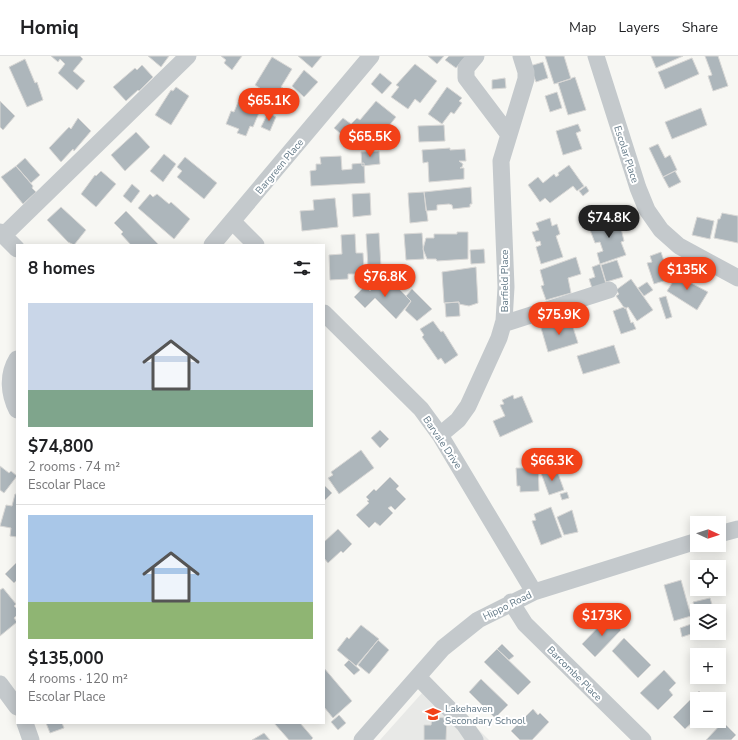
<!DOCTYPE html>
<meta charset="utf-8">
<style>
body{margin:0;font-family:"Nunito Sans",sans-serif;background:#f6f6f6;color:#202124;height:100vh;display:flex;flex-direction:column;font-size:15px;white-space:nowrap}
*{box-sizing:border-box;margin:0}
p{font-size:13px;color:#757577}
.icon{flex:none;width:22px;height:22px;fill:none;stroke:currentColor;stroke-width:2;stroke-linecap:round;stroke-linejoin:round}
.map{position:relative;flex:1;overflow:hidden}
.sheet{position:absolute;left:16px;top:188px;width:309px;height:480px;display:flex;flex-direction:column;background:#fff;border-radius:0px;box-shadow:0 2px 10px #0003}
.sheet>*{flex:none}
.needle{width:26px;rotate:93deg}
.tools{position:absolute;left:690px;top:460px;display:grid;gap:8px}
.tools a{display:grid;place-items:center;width:36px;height:36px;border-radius:0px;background:#fff;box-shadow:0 2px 10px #0003;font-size:20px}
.price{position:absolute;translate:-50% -34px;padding:0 9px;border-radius:14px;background:#f24118;color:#fff;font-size:13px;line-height:26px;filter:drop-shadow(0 1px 2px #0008)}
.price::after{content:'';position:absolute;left:50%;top:24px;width:12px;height:9px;margin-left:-6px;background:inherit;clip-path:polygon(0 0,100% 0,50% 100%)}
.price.current{background:#222;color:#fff}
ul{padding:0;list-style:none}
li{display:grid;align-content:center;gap:8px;height:212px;padding:0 12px}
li+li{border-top:1px solid #e0e0e0}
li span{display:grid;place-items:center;height:124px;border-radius:0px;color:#555}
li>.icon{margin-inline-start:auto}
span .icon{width:72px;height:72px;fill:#fffc;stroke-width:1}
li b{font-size:17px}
h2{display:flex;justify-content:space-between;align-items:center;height:48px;padding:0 12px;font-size:17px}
header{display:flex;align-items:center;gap:24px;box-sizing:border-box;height:56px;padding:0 20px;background:#fff;border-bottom:1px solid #e0e0e0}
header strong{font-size:19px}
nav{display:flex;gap:22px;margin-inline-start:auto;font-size:14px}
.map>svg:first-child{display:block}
</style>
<header>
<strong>Homiq</strong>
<nav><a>Map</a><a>Layers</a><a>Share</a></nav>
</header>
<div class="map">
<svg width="738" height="684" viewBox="0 0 738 684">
<rect width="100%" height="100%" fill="#f7f7f3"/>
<path fill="#e8e9e7" d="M431 627 489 684H380Z"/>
<path fill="#adb6bb" stroke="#d9d8d6" d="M51 0H80L83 3 73 15 85 25 77 34 58 17 65 8 60 3 58 6Z
M148 0H169L161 11Z
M221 0H242L232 14 224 7 226 4Z
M298 0H322L312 12Z
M428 0H444L437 8Z
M449 0H466L456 12 445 4Z
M545 0H564L571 23 554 28Z
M651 0H683L656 12Z
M705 0H718L728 30 713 35 708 20 712 19Z
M272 1 292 13 281 31 283 32 277 43 255 29Z
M692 2 699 18 665 33 658 16Z
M25 3 35 27 37 26 43 44 27 51 9 11Z
M543 6 548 22 536 26 530 10Z
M415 8 437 25 420 47 415 43 408 53 391 41 399 31 396 29Z
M142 9 153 21 139 35 138 34 126 45 113 31 135 12 137 14Z
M304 14 318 26 304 41 292 30Z
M380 17 392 27 382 38 371 28Z
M575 21 586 54 568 59 558 27Z
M505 22 506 32 492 33V24Z
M176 31 189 40 171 69 155 59 171 34 173 35Z
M447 31 462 42 459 45 462 47 454 58 451 56 442 68 428 58Z
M557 36 562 52 550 56 545 40Z
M241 39 254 45 253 48 261 52 253 71 250 70 246 80 237 77 239 73 226 68 231 55 234 56Z
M0 45 15 60 3 74 0 71Z
M376 45 396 61 388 71 385 69 369 88 361 81 354 89 334 72 343 62 351 68 357 62 360 64Z
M701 52 707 69 672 83 665 66Z
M268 57 276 61 270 75 261 71Z
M78 62 91 75 74 95 73 93 61 106 49 92 69 71 71 73Z
M578 68 581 75 576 77 582 93 563 99 556 75Z
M444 69 445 85 419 86 418 70Z
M136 76 150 91 125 115 111 99Z
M658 88 665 102 670 99 677 114 663 121 649 92Z
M450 92V94L465 93 466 105H459L463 108 462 111 460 112H464V123L429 126 428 106 423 107 422 94Z
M379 95 380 108 362 110 361 96Z
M164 98 176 108 163 126 150 115Z
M341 100 342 114 352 113V108L364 107 365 127 311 130 310 115 316 114V108H321L320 101Z
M185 101 217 127 204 143 177 121 182 115 177 111Z
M25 102 40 119 31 127 16 110Z
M569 109 584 130 577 135 573 130 550 147 545 142 540 146 528 129 538 121 543 127 554 118 556 121 559 119 558 117Z
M16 110 33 130 32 132 36 136 23 148 1 121Z
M101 115 116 128 96 151 81 138 95 119 96 120Z
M675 115 681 126 669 132 663 121Z
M132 128 140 135 131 147 123 140Z
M586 130 589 135 583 140 579 135Z
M471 131 472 148H470V151L453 153 452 149 449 148 437 149V154L426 155 424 136Z
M424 136 428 165 410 167 408 137Z
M370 137 371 159 353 161 352 138Z
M150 138 153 141 157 138 169 148 171 146 190 163 174 183 138 152Z
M335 142 338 171 302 175 300 155 314 154 313 144Z
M61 151 86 174 74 189 68 186 47 164Z
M126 155 159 189H131L121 178 123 176 114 167Z
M722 157 738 160V187L714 182 718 163H720Z
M613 161 614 165 619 164 624 185 621 186 626 199 600 208 597 197 603 195 600 186 595 187 590 174 595 172 593 167Z
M697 161 714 165 710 183 692 179Z
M550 162 552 170 557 168 560 178 556 180 563 201 541 208 536 191 541 189 540 185 536 186 532 176 539 174 536 167Z
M457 176H468V203L437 205 436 203H427L423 193 426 182H434V178H457Z
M379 177 381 211H368L366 178Z
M422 177 424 203 406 204 404 178Z
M355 178 356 197H363L364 214H358V218H348V223L330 224 329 199 342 198 341 179Z
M484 193 485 207 471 208 470 194Z
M661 196 670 223 654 228 647 207 652 206 650 200Z
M576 201 581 218 568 222 571 237 546 244 541 230 544 229 540 214Z
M617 204 623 221 606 226 601 209Z
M600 208 607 231 593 235 589 223 595 221 592 211Z
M476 211 478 247 469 250 459 248V246L444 247 442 216Z
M683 217 693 224 691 227 708 236 697 254 667 235 677 219 681 221Z
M381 223 391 233 395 229 411 245 396 263 375 242 365 252 354 241 365 230 370 235Z
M631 223 653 254 637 265 628 251 625 253 616 240 619 238 616 234Z
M647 226 653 234 644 240 638 232Z
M412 233 432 253 417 265 405 254 411 245 406 240Z
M666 240 672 261 666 263 659 242Z
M459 246 460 260 446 261 445 247Z
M624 251 626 252 631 267 633 266 636 273 621 278 613 255Z
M433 265 441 276 443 275 458 299 445 308 441 302 438 304 422 281 424 279 420 273Z
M571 265 578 287 548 296 541 272Z
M614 289 620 307 583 318 577 300Z
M513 339 514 343 522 340 533 366 500 381 493 365 505 360 500 349 504 348 502 344Z
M380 374 389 383 380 392 371 382Z
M361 394 374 412 339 438 328 422 333 419 331 416Z
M527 405H538L539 435 520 436V430H517L516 412H527Z
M0 410 9 417 11 415 17 420 4 437 0 434Z
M556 412 564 434 549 439 541 417Z
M390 421 399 430 396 433 406 443 395 454 391 450 388 452 393 457 380 470 375 466 369 472 356 459 369 447 367 445 369 444 366 441 374 433 376 435Z
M325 430 332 437 324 445V431Z
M567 436 569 442 562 444 560 438Z
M15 438H17V481L10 480 11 472 0 470 6 449 12 450Z
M551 451 562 481 541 489 532 465 536 464 534 458Z
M572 454 578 476 564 479 557 461Z
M338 473 352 488 343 497 341 495 328 507 324 502V486Z
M17 506V524L14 527 5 518Z
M681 524 691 560 674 565 664 529Z
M3 532 16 548 14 550 17 553V559L14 562 17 566 0 580V534Z
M710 542 714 555H697V561L693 546Z
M608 561 621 574 595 601 582 588Z
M694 567 697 576 682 581 680 572Z
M361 569 379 583 356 610 337 594 347 581 349 583Z
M719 572 720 577 703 582 702 577H719Z
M624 582 651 609 638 622 612 595Z
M378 584 389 594 369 618 358 609Z
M502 588 514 600 509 604 497 593Z
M497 593 531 626 518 639 484 606Z
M349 604 360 614 354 619 344 609Z
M324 612 352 645 333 662 324 651Z
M664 614 676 627 669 634 673 639 658 654 640 637Z
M481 623 508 649 495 662 469 636Z
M699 635 707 643H697V662L685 673 673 661Z
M533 653 538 659 540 657 549 666 532 684H520L511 675Z
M339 659 346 667 338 674 331 666Z
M432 661 447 662 446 684H424V669H431Z
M723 666 736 679 731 684H706Z
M46 667H62L64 672 50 677Z
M274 667H300L313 682 311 684H289Z
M264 677 270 684H252Z"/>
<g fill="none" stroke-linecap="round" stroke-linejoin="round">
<path stroke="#c4c9cc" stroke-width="17" d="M476 0 466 12V22L509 79
M596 0 638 132 647 154 661 174 679 190 738 222
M232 165 256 189
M0 176 17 193
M4 179 188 0
M212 189 371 0
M324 257 421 353 440 379 534 536
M503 268 609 234
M17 303C7 319 9 338 17 354
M440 379 458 364 468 350 499 282 504 265 506 231 501 105 526 23V16L521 0
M719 478 738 473
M511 546 525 568 643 684
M418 621 464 668 475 684
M0 628 17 651
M25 667 31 684
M362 684 443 592 478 564 534 536 697 485"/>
</g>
<defs>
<symbol id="school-bare" viewBox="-9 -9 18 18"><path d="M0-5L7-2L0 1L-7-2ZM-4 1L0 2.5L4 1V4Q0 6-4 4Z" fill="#f24118" stroke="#fff" stroke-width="2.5" paint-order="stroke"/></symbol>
</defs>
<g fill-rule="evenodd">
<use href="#school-bare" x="422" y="647" width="22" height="22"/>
</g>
<g text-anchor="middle" stroke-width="4" stroke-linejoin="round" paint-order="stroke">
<g font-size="10" fill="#637987" stroke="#fff">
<text transform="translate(627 98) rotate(72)" y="4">Escolar Place</text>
<text transform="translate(279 110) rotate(-50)" y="4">Bargreen Place</text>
<text transform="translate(504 225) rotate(-90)" y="4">Barfield Place</text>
<text transform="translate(443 386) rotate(56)" y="4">Barvale Drive</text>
<text transform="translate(507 549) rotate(-26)" y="4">Hippo Road</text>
<text transform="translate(575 617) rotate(45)" y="4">Barcombe Place</text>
</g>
<g font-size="10" fill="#637987" stroke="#fff" text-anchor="start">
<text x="445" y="656">Lakehaven<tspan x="445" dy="12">Secondary School</tspan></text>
</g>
</g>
</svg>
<div class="tools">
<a><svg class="needle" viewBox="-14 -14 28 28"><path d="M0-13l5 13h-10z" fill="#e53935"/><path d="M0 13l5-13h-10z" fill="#757577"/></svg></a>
<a><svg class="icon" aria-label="locate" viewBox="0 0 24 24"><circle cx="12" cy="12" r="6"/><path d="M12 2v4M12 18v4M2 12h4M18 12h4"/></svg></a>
<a><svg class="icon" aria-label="layers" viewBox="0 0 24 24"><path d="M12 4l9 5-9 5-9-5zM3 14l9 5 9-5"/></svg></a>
<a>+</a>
<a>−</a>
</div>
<b class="price" style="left:269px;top:66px">$65.1K</b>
<b class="price" style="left:370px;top:102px">$65.5K</b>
<b class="price current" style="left:609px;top:183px">$74.8K</b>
<b class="price" style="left:687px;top:235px">$135K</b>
<b class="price" style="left:385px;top:242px">$76.8K</b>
<b class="price" style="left:559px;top:280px">$75.9K</b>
<b class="price" style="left:552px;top:426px">$66.3K</b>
<b class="price" style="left:602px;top:581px">$173K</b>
<section class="sheet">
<h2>8 homes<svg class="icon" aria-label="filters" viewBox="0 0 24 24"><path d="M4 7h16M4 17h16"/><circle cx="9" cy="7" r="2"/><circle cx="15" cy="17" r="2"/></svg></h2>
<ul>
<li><span style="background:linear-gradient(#c9d6e8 70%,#7fa58c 0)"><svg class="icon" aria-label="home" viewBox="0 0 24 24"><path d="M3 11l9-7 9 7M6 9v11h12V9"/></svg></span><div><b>$74,800</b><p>2 rooms · 74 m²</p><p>Escolar Place</p></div></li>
<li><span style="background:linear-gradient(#a9c7e8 70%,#8fb573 0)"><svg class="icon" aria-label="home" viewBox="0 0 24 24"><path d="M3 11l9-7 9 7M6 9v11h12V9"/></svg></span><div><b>$135,000</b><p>4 rooms · 120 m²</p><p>Escolar Place</p></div></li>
</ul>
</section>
</div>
